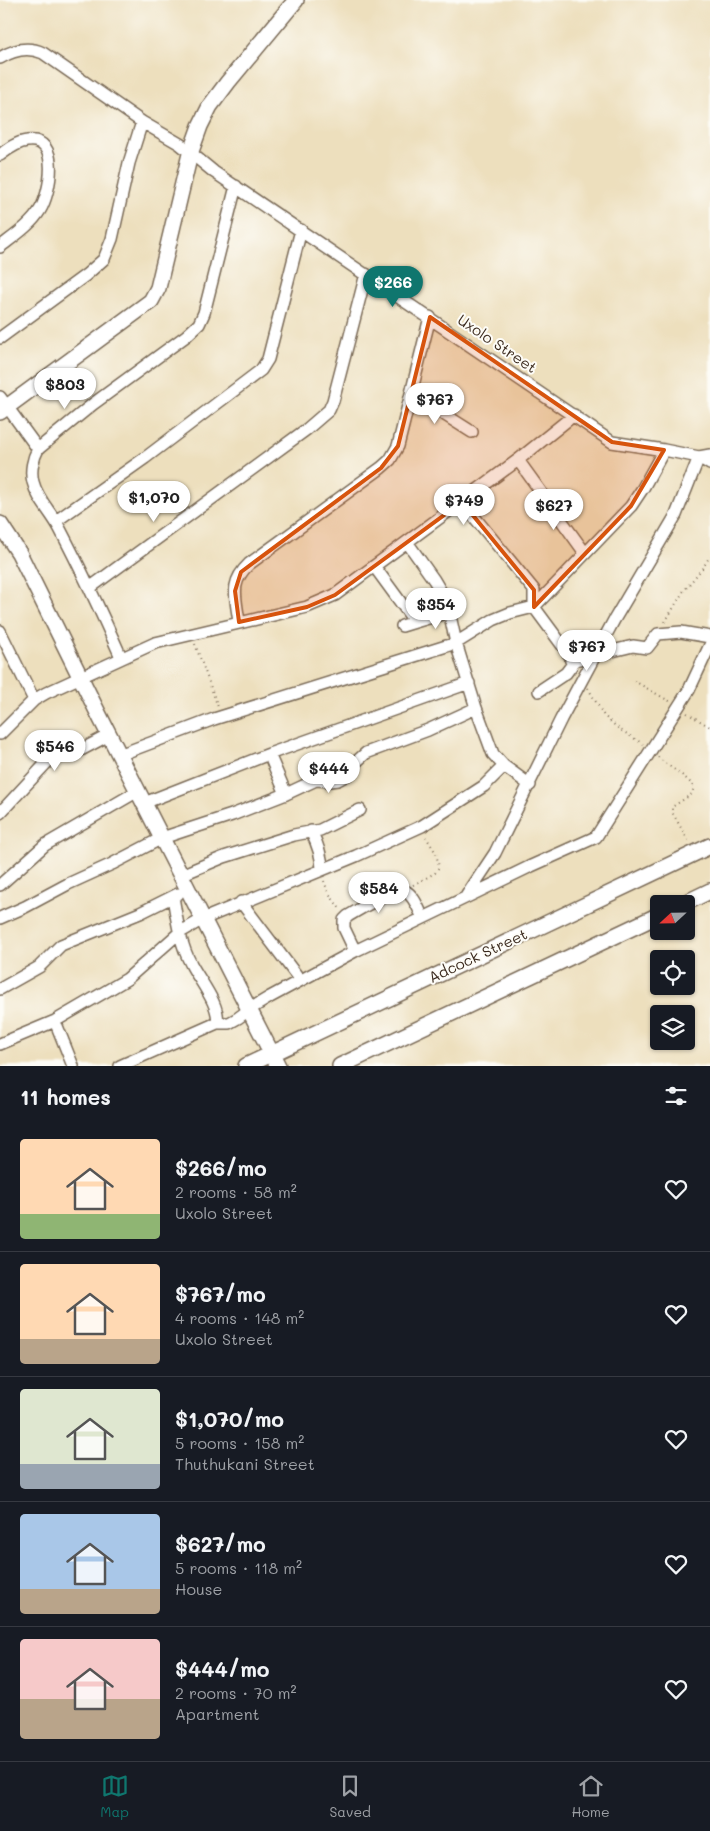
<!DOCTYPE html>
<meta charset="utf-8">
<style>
body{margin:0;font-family:Mali,sans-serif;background:#242831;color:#f1f3f6;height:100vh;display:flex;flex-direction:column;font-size:19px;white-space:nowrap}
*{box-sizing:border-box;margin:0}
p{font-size:16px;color:#9ea1a6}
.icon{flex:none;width:28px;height:28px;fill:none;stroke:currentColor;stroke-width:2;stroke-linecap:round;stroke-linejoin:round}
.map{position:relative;height:1066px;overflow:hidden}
.details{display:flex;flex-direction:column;background:#171b24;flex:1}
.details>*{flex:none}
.needle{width:32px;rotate:248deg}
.buttons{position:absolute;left:650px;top:895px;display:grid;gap:10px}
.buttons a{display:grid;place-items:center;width:45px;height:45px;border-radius:5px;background:#171b24;box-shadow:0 1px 4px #0004;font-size:25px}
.price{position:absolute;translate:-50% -42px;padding:0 11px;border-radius:18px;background:#fff;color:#222;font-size:16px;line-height:32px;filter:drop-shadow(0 1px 2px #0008)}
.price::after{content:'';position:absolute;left:50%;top:30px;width:15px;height:11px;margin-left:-8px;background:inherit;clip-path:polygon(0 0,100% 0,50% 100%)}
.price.selected{background:#0f766e;color:#fff}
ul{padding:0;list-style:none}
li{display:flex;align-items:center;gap:15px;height:125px;padding:0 20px}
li+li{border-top:1px solid #363941}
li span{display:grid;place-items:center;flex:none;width:140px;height:100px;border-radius:5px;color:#555}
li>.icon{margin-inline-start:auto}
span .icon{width:60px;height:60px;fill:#fffc;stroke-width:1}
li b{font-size:21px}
h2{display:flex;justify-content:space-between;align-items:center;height:60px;padding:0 20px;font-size:21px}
.tab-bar{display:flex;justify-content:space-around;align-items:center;height:70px;border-top:1px solid #363941;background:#171b24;font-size:14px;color:#9ea1a6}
.tab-bar a{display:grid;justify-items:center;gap:2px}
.tab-bar .selected{color:#0f766e}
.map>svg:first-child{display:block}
</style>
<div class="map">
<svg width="710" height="1066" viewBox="0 0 710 1066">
<rect width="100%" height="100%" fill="#fdfcf7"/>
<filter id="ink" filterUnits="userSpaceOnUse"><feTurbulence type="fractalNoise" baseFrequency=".02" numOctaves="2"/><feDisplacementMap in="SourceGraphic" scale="10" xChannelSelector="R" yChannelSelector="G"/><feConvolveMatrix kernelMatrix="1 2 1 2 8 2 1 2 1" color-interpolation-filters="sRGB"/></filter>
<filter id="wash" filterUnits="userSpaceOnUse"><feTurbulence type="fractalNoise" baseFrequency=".0096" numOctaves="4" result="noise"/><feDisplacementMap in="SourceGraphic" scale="20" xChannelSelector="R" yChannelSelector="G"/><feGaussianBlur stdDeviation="1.12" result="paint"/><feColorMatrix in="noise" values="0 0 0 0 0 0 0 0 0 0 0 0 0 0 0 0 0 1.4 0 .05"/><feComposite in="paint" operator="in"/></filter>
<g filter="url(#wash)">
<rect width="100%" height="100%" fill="#eddfbd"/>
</g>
<g filter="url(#ink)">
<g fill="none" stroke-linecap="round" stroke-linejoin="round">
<defs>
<path id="street" d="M0 58C13 50 28 46 43 53L142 122 180 144 214 172 612 442 664 450 699 457 710 455
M0 155C8 149 17 142 27 141 62 136 50 194 40 210 31 225 14 236 0 247
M0 338 86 275 104 259 112 239 129 163 142 122
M412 394 472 432
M0 397 38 449
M518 460 585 553
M462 502 534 590V607L571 657 572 665 566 673 539 691
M56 521 145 458 261 370 268 359 301 230
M407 542 434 580 447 602 456 643 476 708 493 754 504 766 530 785
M374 566 415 622 402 626
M91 587 307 429 329 410 333 401 366 274
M239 622C236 597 229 583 249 564L381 468 390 460 398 446 430 317
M415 622 449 612
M0 631 34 700
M121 657C102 614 82 571 60 529 52 513 37 499 33 482 30 471 33 458 38 449L93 404 186 336 199 324 204 313 236 186
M571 661 633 646 647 648 658 634 681 632 710 637
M0 734 34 700 46 693 155 643 307 607 335 595 518 460 574 415
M269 754 286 794
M119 755 214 719 456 643 493 620 510 613 534 607 631 506 643 488 664 450
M144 803 269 754 469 683
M0 813 51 758 57 754 79 751 109 735
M311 831C317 843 322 855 322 869
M181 875 224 857 294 835 320 830 360 810
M0 885 45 845 138 791
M467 895 495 853 561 719 614 620 676 515 699 457 710 464
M241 902 300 980
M0 918 25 907 68 884 112 864 162 838 232 815 286 794 316 780 330 781 338 780 347 775 356 762 366 753 428 730 476 708
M355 951 344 928V920L348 916C358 910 396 887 405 891 414 895 419 910 423 918
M0 989 39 967 61 945 140 913 178 894
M55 1021 73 1066
M217 1023H229L238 1018 250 1009 270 997 355 951 529 867 596 837 689 690 710 645
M0 1044 55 1021 127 979 179 933 203 919 356 856 422 826 484 786 504 766
M120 1066 217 1023C221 1006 199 980 191 964 180 944 177 920 173 897"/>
<path id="secondary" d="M0 412 151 301 158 288 190 154 200 126 210 106 228 82 296 0
M0 524 19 553 99 715 278 1066
M683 904 710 891
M246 1066 710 846
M340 1066 659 915"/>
</defs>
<use href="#street" stroke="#796956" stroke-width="14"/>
<use href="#secondary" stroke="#796956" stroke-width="18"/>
<path stroke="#796956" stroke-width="2" stroke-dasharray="1 4" stroke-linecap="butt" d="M665 622 683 592 704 566 710 556
M195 644 218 707
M634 681 671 702
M588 688 604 716 619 729 643 744
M687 713 710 727
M658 757C671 769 683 773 694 787L692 794 672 807V812L689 842
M324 881 328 892 340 909
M413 885 435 873 439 867 436 853 426 837"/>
<use href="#street" stroke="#fff" stroke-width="11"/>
<use href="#secondary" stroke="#fff" stroke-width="15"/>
</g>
</g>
<path fill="#d7540e" fill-opacity="0.2" stroke="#d7540e" stroke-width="4" stroke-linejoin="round" d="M430 317 612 442 664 450 631 506 534 607V590L462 502 335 595 307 607 239 622 235 591 241 572 381 468 398 446Z"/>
<g text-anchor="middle" stroke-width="4" stroke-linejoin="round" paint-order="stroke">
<g font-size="15" fill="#3b2a1e" stroke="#fdfcf7">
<text transform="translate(497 344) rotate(34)" y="5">Uxolo Street</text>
<text transform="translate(478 956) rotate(-25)" y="5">Adcock Street</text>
</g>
</g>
</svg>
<div class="buttons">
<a><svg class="needle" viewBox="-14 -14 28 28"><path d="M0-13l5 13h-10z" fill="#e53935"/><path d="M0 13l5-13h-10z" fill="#9ea1a6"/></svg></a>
<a><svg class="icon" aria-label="locate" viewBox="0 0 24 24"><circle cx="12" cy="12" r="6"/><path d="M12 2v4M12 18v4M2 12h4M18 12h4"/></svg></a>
<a><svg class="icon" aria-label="layers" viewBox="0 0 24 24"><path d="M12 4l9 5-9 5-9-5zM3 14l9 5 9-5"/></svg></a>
</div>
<b class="price selected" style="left:393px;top:308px">$266</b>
<b class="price" style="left:65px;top:410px">$803</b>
<b class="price" style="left:435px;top:425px">$767</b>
<b class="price" style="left:154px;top:523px">$1,070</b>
<b class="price" style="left:464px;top:526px">$749</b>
<b class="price" style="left:554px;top:531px">$627</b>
<b class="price" style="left:436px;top:630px">$354</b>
<b class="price" style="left:587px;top:672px">$767</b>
<b class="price" style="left:55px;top:772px">$546</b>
<b class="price" style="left:329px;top:794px">$444</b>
<b class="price" style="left:379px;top:914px">$584</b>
</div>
<section class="details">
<h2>11 homes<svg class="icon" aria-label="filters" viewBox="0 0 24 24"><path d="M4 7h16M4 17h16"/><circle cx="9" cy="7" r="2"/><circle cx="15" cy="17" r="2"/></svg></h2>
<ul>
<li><span style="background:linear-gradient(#ffd9b3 75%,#8fb573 0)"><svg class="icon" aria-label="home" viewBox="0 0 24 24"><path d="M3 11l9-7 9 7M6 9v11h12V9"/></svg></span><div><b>$266/mo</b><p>2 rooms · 58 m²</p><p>Uxolo Street</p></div><svg class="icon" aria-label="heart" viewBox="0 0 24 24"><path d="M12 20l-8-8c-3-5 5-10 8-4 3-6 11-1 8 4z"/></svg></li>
<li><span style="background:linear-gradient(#ffd9b3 75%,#b9a48a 0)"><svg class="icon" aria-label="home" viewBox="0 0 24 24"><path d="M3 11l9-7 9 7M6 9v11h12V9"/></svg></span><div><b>$767/mo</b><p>4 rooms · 148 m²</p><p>Uxolo Street</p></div><svg class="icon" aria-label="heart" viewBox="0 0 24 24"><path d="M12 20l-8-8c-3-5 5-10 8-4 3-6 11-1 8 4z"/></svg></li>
<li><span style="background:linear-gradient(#dfe7d0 75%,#9aa5b1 0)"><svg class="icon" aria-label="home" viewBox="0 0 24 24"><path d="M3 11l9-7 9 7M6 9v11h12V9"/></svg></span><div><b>$1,070/mo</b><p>5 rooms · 158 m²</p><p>Thuthukani Street</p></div><svg class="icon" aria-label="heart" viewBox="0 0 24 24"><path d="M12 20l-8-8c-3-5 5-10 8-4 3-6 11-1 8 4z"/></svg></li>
<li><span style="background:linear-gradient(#a9c7e8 75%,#b9a48a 0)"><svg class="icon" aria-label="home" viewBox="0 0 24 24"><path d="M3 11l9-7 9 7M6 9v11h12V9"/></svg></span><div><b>$627/mo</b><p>5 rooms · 118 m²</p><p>House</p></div><svg class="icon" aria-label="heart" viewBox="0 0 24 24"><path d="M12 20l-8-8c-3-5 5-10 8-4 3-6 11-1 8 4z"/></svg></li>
<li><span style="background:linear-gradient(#f6c9c9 60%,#b9a48a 0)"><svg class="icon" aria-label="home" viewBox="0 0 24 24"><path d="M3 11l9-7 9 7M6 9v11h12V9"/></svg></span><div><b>$444/mo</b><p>2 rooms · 70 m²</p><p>Apartment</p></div><svg class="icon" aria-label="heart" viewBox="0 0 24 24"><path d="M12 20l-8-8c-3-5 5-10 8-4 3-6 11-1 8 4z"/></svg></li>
</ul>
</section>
<nav class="tab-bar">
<a class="selected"><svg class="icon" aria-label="map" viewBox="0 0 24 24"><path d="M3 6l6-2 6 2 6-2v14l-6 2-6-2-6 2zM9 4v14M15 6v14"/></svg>Map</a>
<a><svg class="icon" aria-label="saved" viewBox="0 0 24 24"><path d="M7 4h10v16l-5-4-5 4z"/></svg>Saved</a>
<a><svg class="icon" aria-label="home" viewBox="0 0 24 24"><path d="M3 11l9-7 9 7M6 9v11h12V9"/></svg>Home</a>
</nav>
